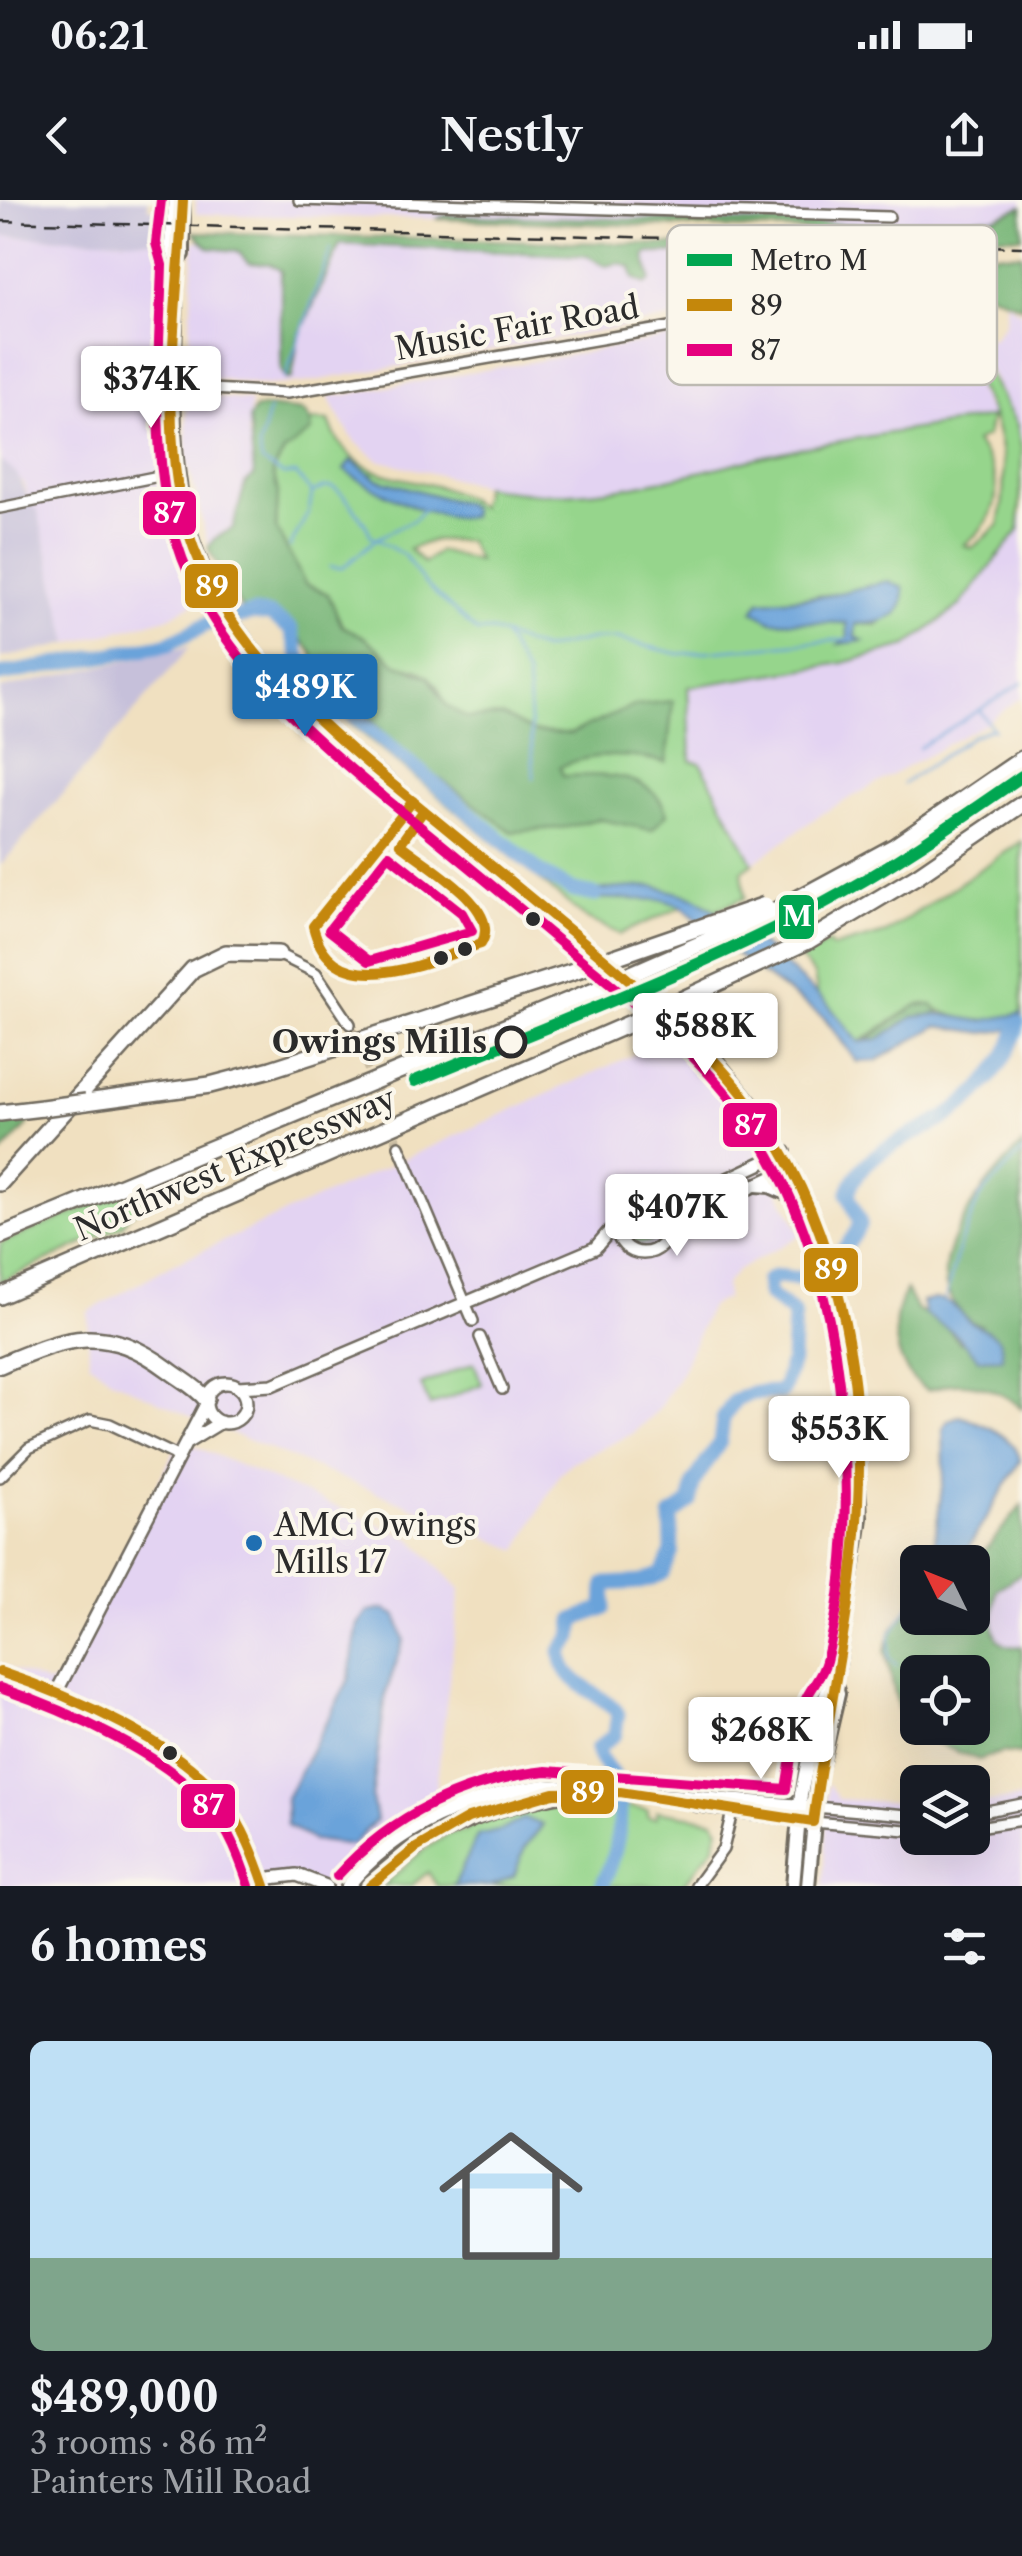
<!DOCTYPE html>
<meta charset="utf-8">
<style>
body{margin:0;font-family:"Libre Caslon Text",serif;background:#242831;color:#f1f3f6;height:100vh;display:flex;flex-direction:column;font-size:38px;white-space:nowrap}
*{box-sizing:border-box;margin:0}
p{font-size:32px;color:#9ea1a6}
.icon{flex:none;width:55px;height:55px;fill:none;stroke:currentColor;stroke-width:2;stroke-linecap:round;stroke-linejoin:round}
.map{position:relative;height:1686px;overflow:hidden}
.drawer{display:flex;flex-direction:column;background:#171b24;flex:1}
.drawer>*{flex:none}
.needle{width:65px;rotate:313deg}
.buttons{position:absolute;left:900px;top:1345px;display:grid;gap:20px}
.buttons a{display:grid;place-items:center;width:90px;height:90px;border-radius:15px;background:#171b24;box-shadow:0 10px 40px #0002;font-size:50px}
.price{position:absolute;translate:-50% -85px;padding:0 22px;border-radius:10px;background:#fff;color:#222;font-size:32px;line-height:65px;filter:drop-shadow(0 2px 5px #0008)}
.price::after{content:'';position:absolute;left:50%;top:60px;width:30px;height:22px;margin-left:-15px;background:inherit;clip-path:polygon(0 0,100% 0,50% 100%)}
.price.selected{background:#1f6fb2;color:#fff}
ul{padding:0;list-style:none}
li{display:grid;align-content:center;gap:20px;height:530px;padding:0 30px}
li span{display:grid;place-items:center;height:310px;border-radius:15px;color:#555}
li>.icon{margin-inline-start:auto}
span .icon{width:180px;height:180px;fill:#fffc;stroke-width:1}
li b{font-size:42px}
h2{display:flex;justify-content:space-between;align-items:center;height:120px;padding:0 30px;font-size:42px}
.status{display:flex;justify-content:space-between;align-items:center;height:70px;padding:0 50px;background:#171b24;direction:ltr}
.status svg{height:28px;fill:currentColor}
header{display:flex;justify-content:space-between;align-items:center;height:130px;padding:0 30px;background:#171b24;font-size:45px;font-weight:600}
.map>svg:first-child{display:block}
</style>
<div class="status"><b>06:21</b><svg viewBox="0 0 49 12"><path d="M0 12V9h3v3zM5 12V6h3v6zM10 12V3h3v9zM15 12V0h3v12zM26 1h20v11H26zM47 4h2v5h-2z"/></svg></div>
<header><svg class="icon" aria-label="back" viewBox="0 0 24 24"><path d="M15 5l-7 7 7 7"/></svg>Nestly<svg class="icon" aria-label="share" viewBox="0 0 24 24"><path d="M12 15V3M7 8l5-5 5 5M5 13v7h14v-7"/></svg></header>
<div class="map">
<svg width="1022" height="1686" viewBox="0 0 1022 1686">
<rect width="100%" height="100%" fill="#fbf7ec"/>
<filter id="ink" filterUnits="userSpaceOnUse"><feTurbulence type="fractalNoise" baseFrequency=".01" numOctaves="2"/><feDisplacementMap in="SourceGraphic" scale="20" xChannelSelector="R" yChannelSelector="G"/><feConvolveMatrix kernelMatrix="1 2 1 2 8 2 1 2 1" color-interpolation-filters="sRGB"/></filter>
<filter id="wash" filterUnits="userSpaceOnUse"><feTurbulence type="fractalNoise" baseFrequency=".0048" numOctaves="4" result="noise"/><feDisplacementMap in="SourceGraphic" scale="40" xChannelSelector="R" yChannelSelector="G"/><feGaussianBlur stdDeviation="2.25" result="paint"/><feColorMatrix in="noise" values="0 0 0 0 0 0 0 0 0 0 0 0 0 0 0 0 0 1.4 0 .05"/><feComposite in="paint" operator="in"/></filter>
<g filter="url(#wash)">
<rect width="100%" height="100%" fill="#f0e0c0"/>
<path fill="#e3d3f2" d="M196 0H1022V10L969 30 196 14Z
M0 36 166 41 160 258 173 331 200 400 167 418 69 444 37 308 32 309 23 283 0 260Z
M194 41 622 54 893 55 894 97 813 94 302 183 266 185 188 175Z
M1006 102 1022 113V251L1017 225 990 171 942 123 963 125 975 137 993 139 1005 123Z
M819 111 904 117 969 175 992 217 782 252 622 291 523 295 378 260 354 241 330 201 329 194 338 196Z
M195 195 251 201 248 232 269 352 210 353 187 258 186 205Z
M1022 312V497L983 525 821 614 753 663 701 563 691 562 688 487 843 463 907 446 1019 330Z
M668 839 736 908 801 1035 738 1070 725 1084 726 1098 710 1106 681 1172 658 1210 632 1234 572 1262 560 1273 518 1350 196 1219 111 1179 89 1162 88 1112 173 1064Z
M180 1240 412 1339 460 1389 433 1614 345 1686H0V1465L50 1484 61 1477Z
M1022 1337V1461L972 1418Z
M828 1583 838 1599 917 1604 918 1638H972L973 1604 1022 1598V1686H823Z"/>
<path fill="#c6c0da" d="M0 0H148V8L166 12V41L0 36Z
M0 260 17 274 32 308H37L69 444 0 458Z
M191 446 0 666V489Z"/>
<path fill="#96d58c" stroke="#60805c" stroke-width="2.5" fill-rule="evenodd" d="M908 118 925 129 942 123 978 155 1017 225 1022 251 1019 330 960 405 907 446 843 463 688 487 691 561 701 563 753 663 742 671 745 698 715 710 698 700 620 734 587 719 350 523 446 506 437 485 419 470 397 464 342 426 328 394 305 384 276 328 278 293 273 271 284 252 311 231 310 220 329 221C355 297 432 266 479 307L483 286C583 309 680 275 778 253 848 238 920 229 991 217L987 236 975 242C1007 279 1002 316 964 345L972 348 999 325C1011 264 1000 202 954 158 938 143 922 134 908 118ZM344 270 373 274 376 279 466 304 440 312 417 308ZM434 340 468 341 478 361 439 351 424 363 409 349ZM903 388 902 405 877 425 856 424 850 429 847 423 772 421 760 401Z
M1022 641V813C988 827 956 820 927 804L917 805 859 842 818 796 814 775 799 758 829 743 832 748 886 733Z
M142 985 153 986 162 993 128 1016 122 1026 0 1082V1043Z
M627 1027a16 16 0 1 1 32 0a16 16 0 1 1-32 0Z
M474 1163 482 1184 430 1206 421 1185Z
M572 1604 573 1609C590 1598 626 1607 648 1610V1617L656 1618 657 1611 713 1620 719 1628 713 1648 682 1686H477L474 1645 454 1686H437L428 1672 411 1686H382L422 1651 450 1633 467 1631 466 1628 520 1610Z"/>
<path fill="#78b678" stroke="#527052" stroke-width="2.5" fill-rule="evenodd" d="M1022 6V37L436 19 446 15 882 25 996 17Z
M193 32 1022 54V107L959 81 938 92 913 93 899 67 853 57H764L740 61 710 52 649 53 645 56 651 80 646 84 634 78 631 67 620 63 606 66 587 56 340 44 298 140 292 178 287 179 281 170V71L270 64 248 63 238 51 209 48Z
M267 207 303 211 310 220 312 231 284 252 273 271 278 293 276 328 305 384 328 394 342 426 363 436 397 464 429 477 447 506 467 518 503 516 534 532 570 534 636 505 673 501 666 563C636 554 589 552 560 567L563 576C601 575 651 570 667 614L652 630 597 619 568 627 512 632 439 578 414 565 363 510 325 484 317 476 313 453 283 418 274 412 243 411 208 348 214 339 233 328 245 284 254 276 249 219 255 209Z
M917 805H933L940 814 913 817 877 840 868 839Z
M25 918 28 925 0 955V920Z
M1022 945V1208C1002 1192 978 1182 951 1184 942 1185 935 1190 926 1190 894 1169 887 1123 906 1090L917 1110 944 1125 960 1143 981 1125C968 1122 964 1116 956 1106 918 1062 988 978 1022 945Z
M1022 1305V1373L997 1389C992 1412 986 1452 1022 1446V1554L1002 1552 979 1560 924 1539 900 1515 885 1451 893 1428 917 1402 918 1418H972L973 1365ZM918 1472H972V1528H918Z"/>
<path fill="#6ba3da" stroke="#4b6782" stroke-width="2.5" d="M351 260 376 279 466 304 472 309 471 317C437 323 371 289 344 270Z
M888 381 903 388C908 419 880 424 856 424L855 436 863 441 839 444 848 437 847 423 772 421 753 411 760 401 826 396Z
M654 686 696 698 759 742 827 803 859 842 877 840 913 817 940 814 981 821 1022 813V828L984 833 937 826 876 861 857 862 824 818 744 761 681 706 664 700 580 698 574 691Z
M935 1099C954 1101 955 1109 968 1120 984 1133 1005 1130 1002 1158L979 1159 953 1132 925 1115 922 1102Z
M959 1216C980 1222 1017 1236 1020 1261L964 1355 956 1362H932L944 1272 943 1229 948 1220Z
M384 1409 397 1416 404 1440 386 1492 372 1598 376 1620 352 1645 312 1640 287 1625 286 1598 349 1479 358 1424 368 1412Z
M524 1618 543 1625 525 1647 514 1676 491 1686H454L477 1636 502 1630Z"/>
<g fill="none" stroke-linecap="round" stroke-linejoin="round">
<path stroke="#6ba3da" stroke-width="2.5" d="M285 178 331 49
M269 210 259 247 262 262 284 275 296 274 312 293C317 291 322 287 328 287 341 285 367 325 371 336L404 355 424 383 477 432 492 431 543 450 593 439H617L679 454 848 439
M290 347 309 311 312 294
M330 367 343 368 376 339 415 319 425 307
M504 436 527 476 534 578
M979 510 994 530
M919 548 1022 483
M903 584 971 537 992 528
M945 1100 960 1043 980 997 1022 952
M897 1466 889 1458 890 1435 918 1393"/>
<path stroke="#6ba3da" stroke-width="15" d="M0 475 168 444 207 424 254 413 270 415 291 429 305 475 541 673 574 691 595 695
M602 1686C616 1656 625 1617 617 1583 613 1570 599 1563 597 1549L615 1534 618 1514C606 1493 561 1486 561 1451L572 1437 574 1420 604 1408 605 1384 641 1382 662 1374 672 1351 671 1316 690 1302 694 1282 720 1242 723 1219 734 1201 752 1193 782 1192 792 1161 794 1114 769 1095 767 1081C779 1072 784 1079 797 1078 819 1077 853 1044 860 1023L848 994C862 950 908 939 943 919 976 899 1010 861 1018 823"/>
</g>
</g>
<g filter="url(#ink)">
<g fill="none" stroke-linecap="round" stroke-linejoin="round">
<path stroke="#c9bca2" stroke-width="9" stroke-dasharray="9 4.5" stroke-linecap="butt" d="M350 824 399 946"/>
<defs>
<path id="minor" d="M299 0 889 17
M173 187 287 193 827 100 966 110 986 120
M0 308 174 273
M278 754 316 773 350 824
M399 946 473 1121
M480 1137 502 1189
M0 1277 29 1248 90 1220 110 1224 177 1256
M815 1607 918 1616
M972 1614 1022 1604
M813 1622 918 1631
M972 1628 1022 1620
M696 1686 723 1649 732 1612"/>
<path id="tertiary" d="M617 1027a26 26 0 1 1 52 0a26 26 0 1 1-52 0Z
M655 1003 683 1000 785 952
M669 1032 694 1014 792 968
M206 1203a20 20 0 1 1 40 0a20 20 0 1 1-40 0Z
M238 1187 272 1185 595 1048 618 1021
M188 1242 221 1222
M0 1472C38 1484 71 1501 106 1519 195 1565 234 1586 265 1686
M56 1493 205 1206
M262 1679 297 1675 326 1686"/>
<path id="secondary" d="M176 0 171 43 177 63C170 283 157 367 327 530L699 840 765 921 805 998 838 1102 852 1169 860 1318 838 1466 817 1516 801 1594 793 1686
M177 63 183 54V0
M756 985 770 986 807 1002
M695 1604 804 1620
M348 1686C396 1626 471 1595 545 1586L815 1607
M370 1686C427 1629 492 1607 569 1593
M808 1686 818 1579 838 1494 834 1482"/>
<path id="motorway" d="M773 712 895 646 1022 559
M808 741 918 675 1022 604
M86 902 210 885 271 869 577 770
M0 913 42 908
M0 983 193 769 226 753 278 754
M0 1036 599 788
M0 1096 638 820
M0 1165C68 1136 106 1123 169 1170 182 1180 195 1186 206 1199"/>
</defs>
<use href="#minor" stroke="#706a5f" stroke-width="14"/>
<use href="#tertiary" stroke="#706a5f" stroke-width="16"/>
<use href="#secondary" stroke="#706a5f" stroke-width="18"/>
<use href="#motorway" stroke="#706a5f" stroke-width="20"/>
<use href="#minor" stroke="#fff" stroke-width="9"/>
<use href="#tertiary" stroke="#fff" stroke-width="11"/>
<use href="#secondary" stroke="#fff" stroke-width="12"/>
<use href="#motorway" stroke="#fff" stroke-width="15"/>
<path stroke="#2b2b2b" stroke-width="2.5" stroke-dasharray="15 8" stroke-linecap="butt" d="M0 21 1022 47"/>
<defs>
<path id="motorway-bridge" d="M577 770 765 705
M599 788 773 712
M638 820 808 741
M42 908 86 902"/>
</defs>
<use href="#motorway-bridge" stroke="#706a5f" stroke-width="20" stroke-linecap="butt"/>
<use href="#motorway-bridge" stroke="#fff" stroke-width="15"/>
<defs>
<path id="bus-1" d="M183 0C178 103 157 231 188 331 220 434 305 512 386 579 450 631 513 684 577 736 712 848 799 926 841 1105 885 1295 838 1437 813 1622L620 1592 554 1593 468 1618 416 1648 370 1686
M413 601 313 726C333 809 430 760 481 744 504 708 425 665 400 644L424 610
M0 1472C69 1495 181 1543 225 1603 244 1628 255 1657 265 1686"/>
<path id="bus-2" d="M161 0 156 43 162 65C159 167 146 281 190 377 233 468 309 535 385 598 448 649 511 701 573 753 639 807 705 858 753 929 802 1003 829 1095 839 1183 850 1274 849 1373 826 1461 822 1477 811 1487 805 1501 794 1529 791 1560 786 1589L546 1571C464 1580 392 1615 337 1676
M389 655 329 730 369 761 472 731 462 713 390 656
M0 1488C65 1510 170 1556 212 1610 230 1632 240 1659 249 1686"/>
</defs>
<use href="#bus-1" stroke="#fbf7ec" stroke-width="18"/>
<use href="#bus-2" stroke="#fbf7ec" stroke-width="18"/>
<use href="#bus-1" stroke="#c4870b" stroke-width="10"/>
<use href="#bus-2" stroke="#e5007d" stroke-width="10"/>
<defs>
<path id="metro-1" d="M415 881C552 824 691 773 822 704 892 667 957 621 1022 576"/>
</defs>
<use href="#metro-1" stroke="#fbf7ec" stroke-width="20"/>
<use href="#metro-1" stroke="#00a651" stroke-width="12"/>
</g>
</g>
<g fill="#2b2b2b" stroke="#fbf7ec" stroke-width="4">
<circle cx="533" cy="719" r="9"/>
<circle cx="465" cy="749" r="9"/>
<circle cx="441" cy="758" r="9"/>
<circle cx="170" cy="1553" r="9"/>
</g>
<circle fill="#fbf7ec" stroke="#2b2b2b" stroke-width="5" cx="511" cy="842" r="14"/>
<circle fill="#1f6fb2" stroke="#fbf7ec" stroke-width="4" cx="254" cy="1343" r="10"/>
<g text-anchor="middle" stroke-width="8" stroke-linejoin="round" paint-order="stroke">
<g font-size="32" fill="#2b2b2b" stroke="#fbf7ec">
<text transform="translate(517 128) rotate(-10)" y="11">Music Fair Road</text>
<text transform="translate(235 964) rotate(-23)" y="11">Northwest Expressway</text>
</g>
<g font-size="32" font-weight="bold" fill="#2b2b2b" stroke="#fbf7ec" text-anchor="end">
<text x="487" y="853">Owings Mills</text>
</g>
<g font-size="32" fill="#2b2b2b" stroke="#fbf7ec" text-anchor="start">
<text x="274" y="1336">AMC Owings<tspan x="274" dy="37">Mills 17</tspan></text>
</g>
</g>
<rect x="667" y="25" width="330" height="160" rx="15" fill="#fbf7ec" stroke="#bdbab2" stroke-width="2.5"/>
<rect x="687" y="54" width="45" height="12" fill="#00a651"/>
<rect x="687" y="99" width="45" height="12" fill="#c4870b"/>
<rect x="687" y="144" width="45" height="12" fill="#e5007d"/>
<g font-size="28" fill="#2b2b2b">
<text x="750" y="70">Metro M</text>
<text x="750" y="115">89</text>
<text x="750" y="160">87</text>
</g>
<g stroke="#fbf7ec" stroke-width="4">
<rect x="141" y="289" width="57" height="48" rx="10" fill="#e5007d"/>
<rect x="183" y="362" width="57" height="48" rx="10" fill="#c4870b"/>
<rect x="777" y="693" width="39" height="48" rx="10" fill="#00a651"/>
<rect x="721" y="901" width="58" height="48" rx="10" fill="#e5007d"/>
<rect x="802" y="1046" width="58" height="48" rx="10" fill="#c4870b"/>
<rect x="559" y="1568" width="57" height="48" rx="10" fill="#c4870b"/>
<rect x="179" y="1582" width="58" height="48" rx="10" fill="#e5007d"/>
</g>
<g font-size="28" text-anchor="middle" font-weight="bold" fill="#fff">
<text x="169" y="323">87</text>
<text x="212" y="396">89</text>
<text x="797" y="726">M</text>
<text x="750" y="935">87</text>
<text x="831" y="1079">89</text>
<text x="588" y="1602">89</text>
<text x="208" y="1615">87</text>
</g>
</svg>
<div class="buttons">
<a><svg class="needle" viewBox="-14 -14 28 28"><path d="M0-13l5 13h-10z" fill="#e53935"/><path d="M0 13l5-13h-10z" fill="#9ea1a6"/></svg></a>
<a><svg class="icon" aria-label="locate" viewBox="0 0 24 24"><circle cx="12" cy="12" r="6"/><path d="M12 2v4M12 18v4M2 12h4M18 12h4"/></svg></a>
<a><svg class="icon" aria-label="layers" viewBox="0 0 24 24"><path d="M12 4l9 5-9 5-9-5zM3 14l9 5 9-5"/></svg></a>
</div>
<b class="price" style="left:151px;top:231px">$374K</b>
<b class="price selected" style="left:305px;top:539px">$489K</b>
<b class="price" style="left:705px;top:878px">$588K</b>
<b class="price" style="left:677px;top:1059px">$407K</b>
<b class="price" style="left:839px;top:1281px">$553K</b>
<b class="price" style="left:761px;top:1582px">$268K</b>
</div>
<section class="drawer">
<h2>6 homes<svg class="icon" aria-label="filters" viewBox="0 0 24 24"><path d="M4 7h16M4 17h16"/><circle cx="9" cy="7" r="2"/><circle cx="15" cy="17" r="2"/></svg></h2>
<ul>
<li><span style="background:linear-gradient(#bfe0f5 70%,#7fa58c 0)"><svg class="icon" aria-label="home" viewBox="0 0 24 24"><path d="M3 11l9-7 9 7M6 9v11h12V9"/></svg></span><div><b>$489,000</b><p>3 rooms · 86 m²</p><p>Painters Mill Road</p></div></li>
</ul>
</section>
